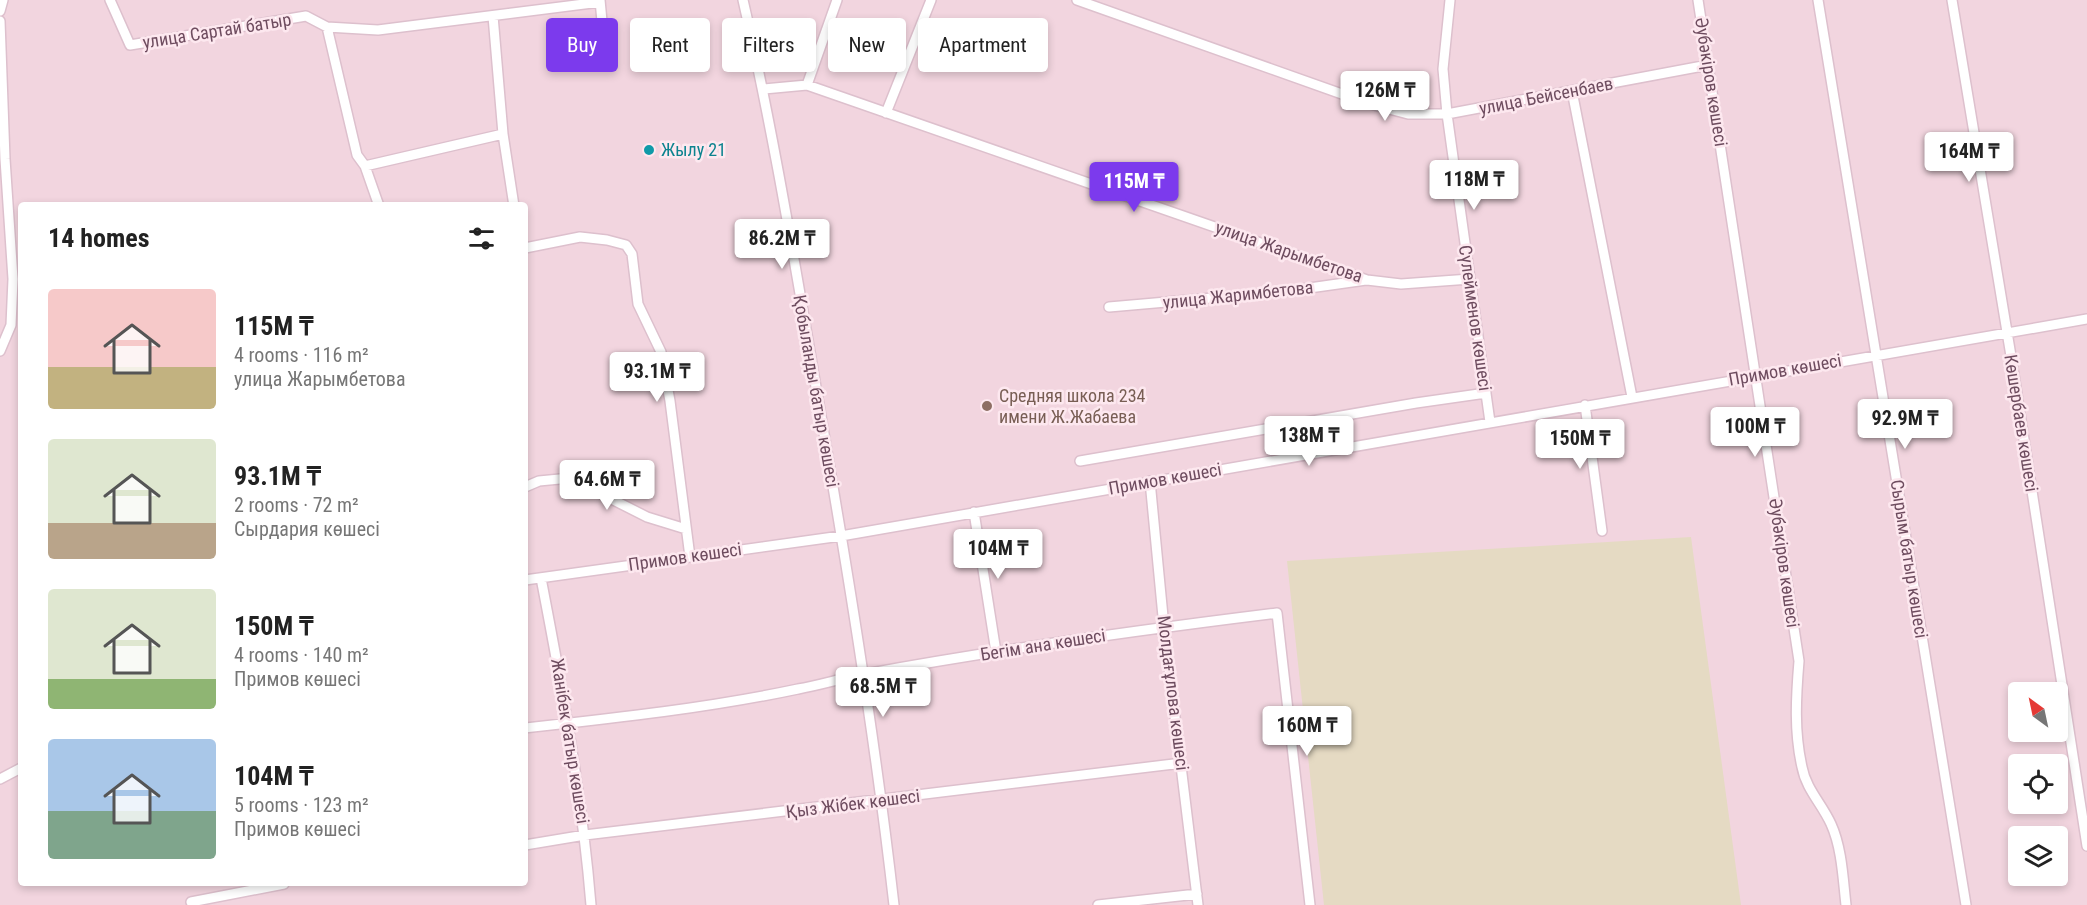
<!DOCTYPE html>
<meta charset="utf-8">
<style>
body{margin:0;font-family:"Roboto Condensed",sans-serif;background:#f2f2f2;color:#222;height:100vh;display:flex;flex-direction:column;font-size:22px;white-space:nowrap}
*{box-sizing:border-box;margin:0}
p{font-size:20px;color:#767676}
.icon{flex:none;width:33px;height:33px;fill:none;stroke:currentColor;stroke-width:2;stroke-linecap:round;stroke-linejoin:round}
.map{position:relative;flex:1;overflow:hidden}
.sheet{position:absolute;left:18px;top:202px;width:510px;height:684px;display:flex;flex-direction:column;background:#fff;border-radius:6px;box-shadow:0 3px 9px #0003}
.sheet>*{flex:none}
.top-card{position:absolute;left:546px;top:18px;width:570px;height:54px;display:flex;gap:12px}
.needle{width:39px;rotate:327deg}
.tools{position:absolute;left:2008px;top:682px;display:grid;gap:12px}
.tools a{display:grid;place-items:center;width:60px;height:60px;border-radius:6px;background:#fff;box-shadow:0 3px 9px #0003;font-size:30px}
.price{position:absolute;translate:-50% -51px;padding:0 14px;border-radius:6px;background:#fff;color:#222;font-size:20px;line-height:39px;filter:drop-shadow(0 2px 3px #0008)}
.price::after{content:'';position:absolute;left:50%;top:36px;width:18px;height:14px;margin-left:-9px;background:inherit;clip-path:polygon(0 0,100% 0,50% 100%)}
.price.current{background:#7c3aed;color:#fff}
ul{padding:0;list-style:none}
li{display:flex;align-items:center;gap:18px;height:150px;padding:0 30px}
li span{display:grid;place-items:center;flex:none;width:168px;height:120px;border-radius:6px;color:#555}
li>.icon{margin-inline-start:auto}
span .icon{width:72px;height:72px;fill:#fffc;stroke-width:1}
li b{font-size:26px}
h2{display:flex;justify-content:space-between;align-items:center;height:72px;padding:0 30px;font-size:26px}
.tag{padding:0 21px;border-radius:6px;background:#fff;box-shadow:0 3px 9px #0003;font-size:21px;line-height:54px}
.tag.current{background:#7c3aed;color:#fff}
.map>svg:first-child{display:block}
</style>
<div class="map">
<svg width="2087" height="905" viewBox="0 0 2087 905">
<rect width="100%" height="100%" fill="#f9e3ea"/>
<path fill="#f2d5df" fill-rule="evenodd" d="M0 0H2087V905H0ZM21 206H525V884H21ZM2019 693H2058V732H2019ZM2019 765H2058V804H2019ZM2019 837H2058V876H2019Z"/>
<path fill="#e5dac3" d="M1691 537 1741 905H1324L1287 561Z"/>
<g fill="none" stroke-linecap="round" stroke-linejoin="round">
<defs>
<path id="minor" d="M110 0 130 45 306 16 327 27 378 30 600 2
M600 0 603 32
M743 0C772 126 793 253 815 381 845 555 874 729 894 905
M1077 0 1370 104 1408 114H1447L1708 65
M1450 0 1443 69 1447 114 1490 422
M1698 0 1799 661C1796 697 1794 732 1802 767 1806 789 1822 804 1831 824 1842 848 1843 879 1846 905
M1818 0 1966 905
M1952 0 2012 362 2087 846
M0 11 3 0
M493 16 503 134 514 206
M0 21 5 159 13 279 11 325 0 351
M327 27 357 155 365 166 503 134
M807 85 1367 280 1401 284 1470 279
M764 89 807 85 837 0
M1572 91 1632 397
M886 113 931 0
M365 166 379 206
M525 248 580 237 607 240 626 245 632 254 638 304 661 352 670 401 690 557
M1109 307 1281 292 1366 280
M1585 405 1602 531
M1080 461 1416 403 1486 393
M1150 481 1164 627 1198 905
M525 487 539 481 570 478 647 517 686 529
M974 512 996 652
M541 578C562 687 582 795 591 905
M525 580 841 536 2087 319
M525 728C616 718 708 708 798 689 821 685 842 678 865 674 1001 649 1139 630 1277 613L1310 905
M0 779 21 768
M525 845 585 835 1182 763
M191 902 284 884
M1098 905 1197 894"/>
</defs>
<use href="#minor" stroke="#ddc0cd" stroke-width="12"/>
<use href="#minor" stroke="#fff" stroke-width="9"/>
</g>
<circle fill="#0f9aa8" stroke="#fde8ef" stroke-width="2" cx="649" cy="150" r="6"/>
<circle fill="#8d6e63" stroke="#fde8ef" stroke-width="2" cx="987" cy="406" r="6"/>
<g text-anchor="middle" stroke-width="5" stroke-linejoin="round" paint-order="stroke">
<g font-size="18" fill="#6e4c5f" stroke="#fde8ef">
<text transform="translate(217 31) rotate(-9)" y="6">улица Сартай батыр</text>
<text transform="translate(1711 82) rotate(81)" y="6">Әубәкіров көшесі</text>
<text transform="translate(1546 96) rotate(-11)" y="6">улица Бейсенбаев</text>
<text transform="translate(1289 252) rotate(19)" y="6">улица Жарымбетова</text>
<text transform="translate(1238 295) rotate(-6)" y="6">улица Жаримбетова</text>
<text transform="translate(1475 318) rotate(82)" y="6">Сүлейменов көшесі</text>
<text transform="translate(1785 370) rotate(-10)" y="6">Примов көшесі</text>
<text transform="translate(816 391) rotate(80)" y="6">Қобыланды батыр көшесі</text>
<text transform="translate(2021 423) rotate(81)" y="6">Көшербаев көшесі</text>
<text transform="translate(1165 479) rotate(-10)" y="6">Примов көшесі</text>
<text transform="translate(685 557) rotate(-8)" y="6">Примов көшесі</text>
<text transform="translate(1909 559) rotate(81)" y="6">Сырым батыр көшесі</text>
<text transform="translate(1784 563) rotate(82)" y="6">Әубәкіров көшесі</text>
<text transform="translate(1043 645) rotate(-9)" y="6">Бегім ана көшесі</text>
<text transform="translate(1173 693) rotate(83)" y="6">Молдағұлова көшесі</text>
<text transform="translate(570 741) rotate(81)" y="6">Жанібек батыр көшесі</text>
<text transform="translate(853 804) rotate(-7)" y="6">Қыз Жібек көшесі</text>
</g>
<g font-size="18" fill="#0d838f" stroke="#fde8ef" text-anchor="start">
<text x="661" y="156">Жылу 21</text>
</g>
<g font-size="18" fill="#785e54" stroke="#fde8ef" text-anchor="start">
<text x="999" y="402">Средняя школа 234<tspan x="999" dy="21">имени Ж.Жабаева</tspan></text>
</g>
</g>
</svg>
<div class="tools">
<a><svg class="needle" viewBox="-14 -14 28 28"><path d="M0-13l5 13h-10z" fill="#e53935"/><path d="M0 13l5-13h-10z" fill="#767676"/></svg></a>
<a><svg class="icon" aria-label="locate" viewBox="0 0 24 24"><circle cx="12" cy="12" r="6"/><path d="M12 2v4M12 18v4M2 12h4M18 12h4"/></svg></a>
<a><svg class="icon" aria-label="layers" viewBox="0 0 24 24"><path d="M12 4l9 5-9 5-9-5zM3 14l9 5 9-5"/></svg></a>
</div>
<b class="price" style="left:1385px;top:122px">126M ₸</b>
<b class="price" style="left:1969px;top:183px">164M ₸</b>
<b class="price" style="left:1474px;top:211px">118M ₸</b>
<b class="price current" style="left:1134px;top:213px">115M ₸</b>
<b class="price" style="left:782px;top:270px">86.2M ₸</b>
<b class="price" style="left:657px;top:403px">93.1M ₸</b>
<b class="price" style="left:1905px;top:450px">92.9M ₸</b>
<b class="price" style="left:1755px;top:458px">100M ₸</b>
<b class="price" style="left:1309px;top:467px">138M ₸</b>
<b class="price" style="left:1580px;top:470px">150M ₸</b>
<b class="price" style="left:607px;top:511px">64.6M ₸</b>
<b class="price" style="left:998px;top:580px">104M ₸</b>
<b class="price" style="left:883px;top:718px">68.5M ₸</b>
<b class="price" style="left:1307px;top:757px">160M ₸</b>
<div class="top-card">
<a class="tag current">Buy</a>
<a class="tag">Rent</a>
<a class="tag">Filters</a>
<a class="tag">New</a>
<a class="tag">Apartment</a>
</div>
<section class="sheet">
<h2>14 homes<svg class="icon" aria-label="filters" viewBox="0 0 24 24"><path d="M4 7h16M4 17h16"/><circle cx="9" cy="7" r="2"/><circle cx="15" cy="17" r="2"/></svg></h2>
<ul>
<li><span style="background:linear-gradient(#f6c9c9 65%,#c2b280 0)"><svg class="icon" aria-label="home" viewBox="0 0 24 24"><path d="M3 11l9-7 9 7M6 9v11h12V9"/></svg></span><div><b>115M ₸</b><p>4 rooms · 116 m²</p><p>улица Жарымбетова</p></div></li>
<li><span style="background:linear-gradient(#dfe7d0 70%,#b9a48a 0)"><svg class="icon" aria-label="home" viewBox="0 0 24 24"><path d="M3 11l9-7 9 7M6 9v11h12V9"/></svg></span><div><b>93.1M ₸</b><p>2 rooms · 72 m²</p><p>Сырдария көшесі</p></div></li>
<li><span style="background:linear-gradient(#dfe7d0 75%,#8fb573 0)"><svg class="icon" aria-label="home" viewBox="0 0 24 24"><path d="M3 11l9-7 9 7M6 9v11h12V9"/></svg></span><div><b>150M ₸</b><p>4 rooms · 140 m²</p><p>Примов көшесі</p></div></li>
<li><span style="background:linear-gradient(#a9c7e8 60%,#7fa58c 0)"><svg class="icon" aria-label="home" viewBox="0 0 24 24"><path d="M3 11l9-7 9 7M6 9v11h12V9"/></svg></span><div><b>104M ₸</b><p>5 rooms · 123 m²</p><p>Примов көшесі</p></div></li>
</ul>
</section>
</div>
